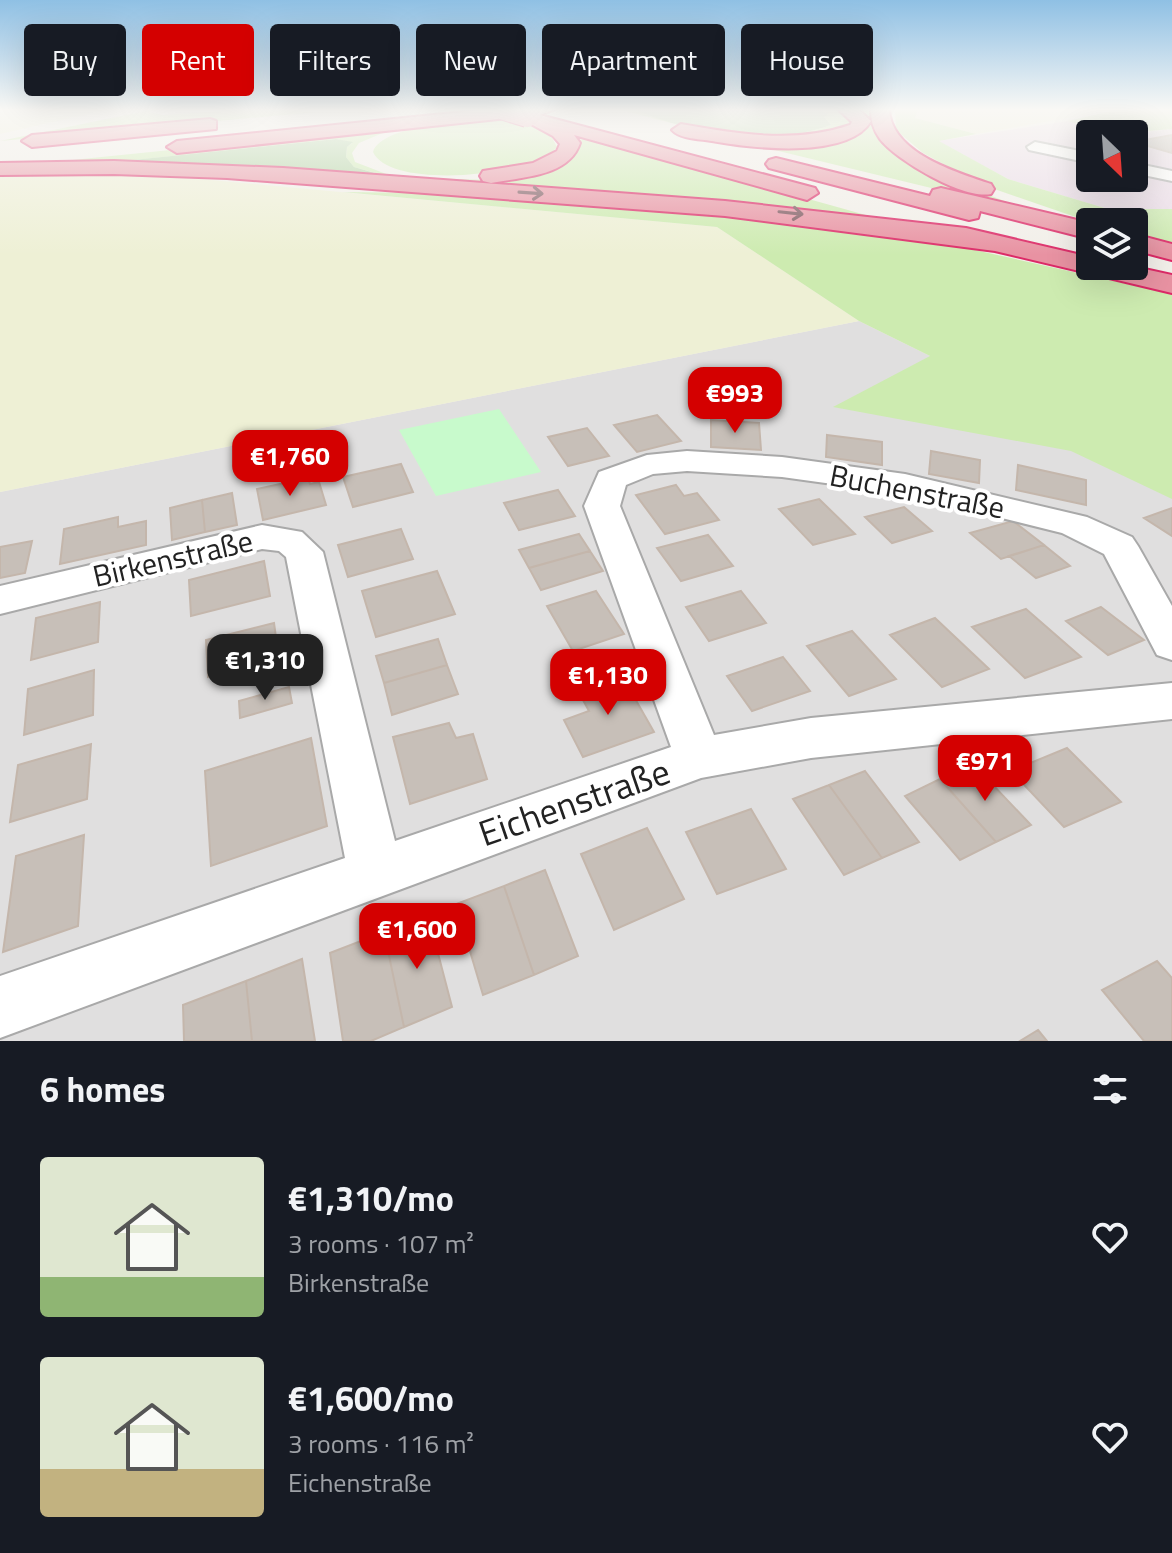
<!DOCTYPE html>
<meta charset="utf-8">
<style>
body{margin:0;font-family:"Titillium Web",sans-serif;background:#242831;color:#f1f3f6;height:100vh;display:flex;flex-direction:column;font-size:30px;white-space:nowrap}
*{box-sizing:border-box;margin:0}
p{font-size:26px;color:#9ea1a6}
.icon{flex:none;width:44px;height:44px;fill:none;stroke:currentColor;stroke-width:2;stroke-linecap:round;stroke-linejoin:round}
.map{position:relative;height:1041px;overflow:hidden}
.sheet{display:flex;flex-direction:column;background:#171b24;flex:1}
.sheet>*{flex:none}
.banner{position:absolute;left:24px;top:24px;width:1124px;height:72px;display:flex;gap:16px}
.needle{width:52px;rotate:155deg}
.tools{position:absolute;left:1076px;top:120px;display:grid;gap:16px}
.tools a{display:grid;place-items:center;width:72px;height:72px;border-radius:8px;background:#171b24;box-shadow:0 8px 32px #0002;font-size:40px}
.price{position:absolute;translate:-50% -68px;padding:0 18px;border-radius:16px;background:#d40000;color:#fff;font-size:26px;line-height:52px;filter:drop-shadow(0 2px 4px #0008)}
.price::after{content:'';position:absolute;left:50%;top:48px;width:24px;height:18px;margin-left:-12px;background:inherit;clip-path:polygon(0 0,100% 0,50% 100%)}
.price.selected{background:#222;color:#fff}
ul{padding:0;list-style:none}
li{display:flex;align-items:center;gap:24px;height:200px;padding:0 40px}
li span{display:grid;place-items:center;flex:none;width:224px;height:160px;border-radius:8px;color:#555}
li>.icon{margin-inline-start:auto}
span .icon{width:96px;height:96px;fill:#fffc;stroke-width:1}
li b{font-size:34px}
h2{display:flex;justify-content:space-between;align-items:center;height:96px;padding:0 40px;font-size:34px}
.pill{padding:0 28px;border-radius:8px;background:#171b24;box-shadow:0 8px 32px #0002;font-size:28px;line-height:72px}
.pill.selected{background:#d40000;color:#fff}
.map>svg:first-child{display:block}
</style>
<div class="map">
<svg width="1172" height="1041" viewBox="0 0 1172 1041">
<rect width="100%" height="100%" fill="#f2efe9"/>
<path fill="#e0dfdf" d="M1172 315V1041H0V492L859 321 930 356Z"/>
<path fill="#ebdbe8" d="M1068 121 1109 134H1090V178H1134L1132 134 1172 129V209H1108L1008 179 938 141Z"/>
<path fill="#eef0d5" d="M0 109H110L0 134Z
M918 109 962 111 1119 109 976 134 914 118Z
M135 173 717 227 859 321 0 492V174Z"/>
<path fill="#cdebb0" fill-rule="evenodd" d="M155 109H159L148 112 164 115 246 109 317 112 0 141Z
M639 109 650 116C709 131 771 147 831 125L823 116 827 113 818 109H836L851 120 850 127 841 132C765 148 694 130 622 110Z
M853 109H874L873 121 962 185 1039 214 741 142 854 135 863 131 869 122Z
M895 109H918L915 118 976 134 939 141 1008 179 1108 209H1172V246L1134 235V222H1090L980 184 923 153 896 130Z
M1119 109H1172V129L1109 134 1068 121Z
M511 116 551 136 557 147C534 177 390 190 373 152 382 123 483 119 511 116Z
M397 127 359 143 352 153 355 162 394 177 488 180 544 170 574 141 590 138 898 224 33 164ZM336 139 352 143 347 147 346 157 354 167 390 177 134 160Z
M343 192 426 193 794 221 957 246 1172 294V499L1071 451 833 407 930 356 859 321 717 227Z"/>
<path fill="#add19e" d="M818 109 828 114 824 117 831 125C770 147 694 134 635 110Z
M336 139 353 142 347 147 346 157 354 167 392 178 133 160Z"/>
<path fill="#c8facc" d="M499 409 541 472 436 496 399 430Z"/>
<path fill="#c7bfb8" stroke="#c4b6ab" stroke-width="2" d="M1172 135V153L1134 142Z
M657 415 681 441 637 452 614 425Z
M711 420 759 423 761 450 711 447Z
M587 428 609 456 568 466 548 437Z
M827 435 882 442V465L826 457Z
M931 451 980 460 979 483 929 474Z
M401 464 413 492 353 507 343 477Z
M1018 465 1086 480V505L1016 490Z
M308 478 310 484 319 482 326 505 263 520 257 489Z
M676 485 684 496 697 493 719 520 665 534 636 495Z
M558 490 575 516 519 530 504 503Z
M232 493 237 525 205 532 202 500Z
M819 499 855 534 813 545 779 509Z
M202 500 205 532 172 540 170 508Z
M904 507 932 531 892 543 865 517Z
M1172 508V536L1144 518Z
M118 517V527L146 521V545L60 564 64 529Z
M1013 521 1044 545 1001 559 970 533Z
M401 529 413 559 348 577 338 545Z
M579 534 590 551 529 568 519 550Z
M708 535 733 566 681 581 657 548Z
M32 541 25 573 0 578V547Z
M1044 545 1070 566 1036 578 1009 556Z
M590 551 603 571 541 590 529 568Z
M264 561 270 596 191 616 189 580Z
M437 571 455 614 376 637 362 591Z
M596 591 624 634 573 651 547 606Z
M741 591 766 623 709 641 686 607Z
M100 602 98 642 31 660 36 618Z
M1101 607 1144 640 1108 655 1066 621Z
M1026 609 1081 657 1025 678 972 627Z
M935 618 989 669 942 687 890 635Z
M274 623 279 659 208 677 206 640Z
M852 631 896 679 849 696 807 646Z
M438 639 447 665 384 683 376 656Z
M783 657 810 691 752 711 727 676Z
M447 665 458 694 392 715 384 683Z
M94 670 93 715 24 735 28 689Z
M621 674 654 732 583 757 564 720 589 711 577 689Z
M289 687 292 703 240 718 239 701Z
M449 723 456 738 473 734 487 779 410 804 393 737Z
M311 738 327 826 211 866 205 771Z
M91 744 87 799 10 822 18 765Z
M1067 748 1121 802 1064 827 1011 771Z
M973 764 1031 825 996 842 940 779Z
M865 771 919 842 882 858 829 785Z
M940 779 996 842 960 860 905 796Z
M829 785 882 858 844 875 793 799Z
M751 809 786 869 717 894 686 832Z
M647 828 684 899 614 930 581 854Z
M84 835 78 926 3 952 16 856Z
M545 870 578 956 534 975 504 886Z
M504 886 534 975 483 995 456 904Z
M428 915 452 1007 404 1027 384 932Z
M384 932 404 1027 371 1041H343L330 953Z
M302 959 315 1041H252L246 981Z
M1157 961 1172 978V1041H1144L1102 990Z
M246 981 252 1041H184L183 1005Z
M1038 1030 1047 1041H1020Z"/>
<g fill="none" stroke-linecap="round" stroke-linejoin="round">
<defs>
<path id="minor" d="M1035 142 1090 153V163L1029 150 1027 147Z
M1134 163 1172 171V181L1134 173Z
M687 451 782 457 905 474 1087 517 1132 537 1138 546 1172 606V660L1157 655 1104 554 1062 533 905 494 782 477 687 471 653 474 626 485 620 506 714 735 811 718 1172 683V719L811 758 701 778 0 1038V976L345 858 286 557 279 551 262 549 0 614V586L262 525 302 532 323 552 395 841 671 747 584 506 599 472 647 455Z"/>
<path id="highway" d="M492 109H555L540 115 815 188 818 193 807 200 574 135 580 143C569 177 521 177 491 183L483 181 480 176 483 171 533 163 557 151 560 144 553 136 518 117 177 153 167 147 177 141Z
M838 109H858L871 121C848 160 751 148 712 141 700 139 680 139 672 130L681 124C738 134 794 144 850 125L852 122Z
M871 109H889C891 153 956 172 991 184L994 189 991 194C964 200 896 160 880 139 873 129 871 121 871 109Z
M210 119 216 121V129L32 147 22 141 32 135Z
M776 158 930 196 933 190 941 188 1090 223V239L980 211 978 218 969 220 769 168 766 164 769 160Z
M114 161 283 168 725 201 966 228 1090 257V266H1131L1172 275V293L995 251 725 216 227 178 114 174 0 175V163Z
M1134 234 1172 244V260L1134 250Z"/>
</defs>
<use href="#minor" stroke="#a9a9a9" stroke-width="4"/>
<use href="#highway" stroke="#dc2a67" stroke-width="4"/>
<use href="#minor" fill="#fff" fill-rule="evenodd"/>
<use href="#highway" fill="#e892a2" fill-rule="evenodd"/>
<defs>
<path id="highway-bridge" d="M501 109 527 117"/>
</defs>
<use href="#highway-bridge" stroke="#dc2a67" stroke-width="22" stroke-linecap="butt"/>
<use href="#highway-bridge" stroke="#e892a2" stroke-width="20"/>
</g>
<defs><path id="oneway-shaft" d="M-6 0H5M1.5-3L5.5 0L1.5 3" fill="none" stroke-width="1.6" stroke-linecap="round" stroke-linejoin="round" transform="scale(2)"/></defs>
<g stroke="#7b545c">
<use href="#oneway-shaft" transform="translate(531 193) rotate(4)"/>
<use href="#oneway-shaft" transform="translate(791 213) rotate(6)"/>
</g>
<linearGradient id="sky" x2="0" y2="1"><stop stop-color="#8fc0e4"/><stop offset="0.43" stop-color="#f9f8f5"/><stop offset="1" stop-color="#f9f8f5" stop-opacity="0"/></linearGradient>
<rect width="1172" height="255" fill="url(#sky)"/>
<g text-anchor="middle" stroke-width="8" stroke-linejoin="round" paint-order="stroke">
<g font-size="30" fill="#222" stroke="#fff">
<text transform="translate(917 492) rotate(11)" y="10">Buchenstraße</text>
<text transform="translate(173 559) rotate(-13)" y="10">Birkenstraße</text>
</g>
<g font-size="36" fill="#222" stroke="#fff">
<text transform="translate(574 802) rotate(-19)" y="13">Eichenstraße</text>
</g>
</g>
</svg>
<div class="tools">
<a><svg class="needle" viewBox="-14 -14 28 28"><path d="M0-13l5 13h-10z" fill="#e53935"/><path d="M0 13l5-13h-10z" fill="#9ea1a6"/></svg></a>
<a><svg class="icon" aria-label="layers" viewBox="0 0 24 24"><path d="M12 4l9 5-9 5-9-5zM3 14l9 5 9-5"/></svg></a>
</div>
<b class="price" style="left:735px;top:435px">€993</b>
<b class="price" style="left:290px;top:498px">€1,760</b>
<b class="price selected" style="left:265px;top:702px">€1,310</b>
<b class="price" style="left:608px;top:717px">€1,130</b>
<b class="price" style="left:985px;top:803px">€971</b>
<b class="price" style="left:417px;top:971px">€1,600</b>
<div class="banner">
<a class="pill">Buy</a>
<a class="pill selected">Rent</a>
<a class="pill">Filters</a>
<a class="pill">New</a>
<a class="pill">Apartment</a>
<a class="pill">House</a>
</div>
</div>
<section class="sheet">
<h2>6 homes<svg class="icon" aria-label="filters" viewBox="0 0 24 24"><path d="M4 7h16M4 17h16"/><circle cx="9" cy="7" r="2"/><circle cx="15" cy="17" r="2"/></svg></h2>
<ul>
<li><span style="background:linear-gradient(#dfe7d0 75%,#8fb573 0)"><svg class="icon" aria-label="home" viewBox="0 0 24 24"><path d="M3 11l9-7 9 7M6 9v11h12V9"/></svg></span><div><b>€1,310/mo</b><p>3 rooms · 107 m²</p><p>Birkenstraße</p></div><svg class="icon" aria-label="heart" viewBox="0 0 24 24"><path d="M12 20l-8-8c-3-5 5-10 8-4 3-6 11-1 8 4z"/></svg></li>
<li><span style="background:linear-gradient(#dfe7d0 70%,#c2b280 0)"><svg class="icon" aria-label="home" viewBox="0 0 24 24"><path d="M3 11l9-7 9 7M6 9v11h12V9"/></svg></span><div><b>€1,600/mo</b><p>3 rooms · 116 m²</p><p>Eichenstraße</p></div><svg class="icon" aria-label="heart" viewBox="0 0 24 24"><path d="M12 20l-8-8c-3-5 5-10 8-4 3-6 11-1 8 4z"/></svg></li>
</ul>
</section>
